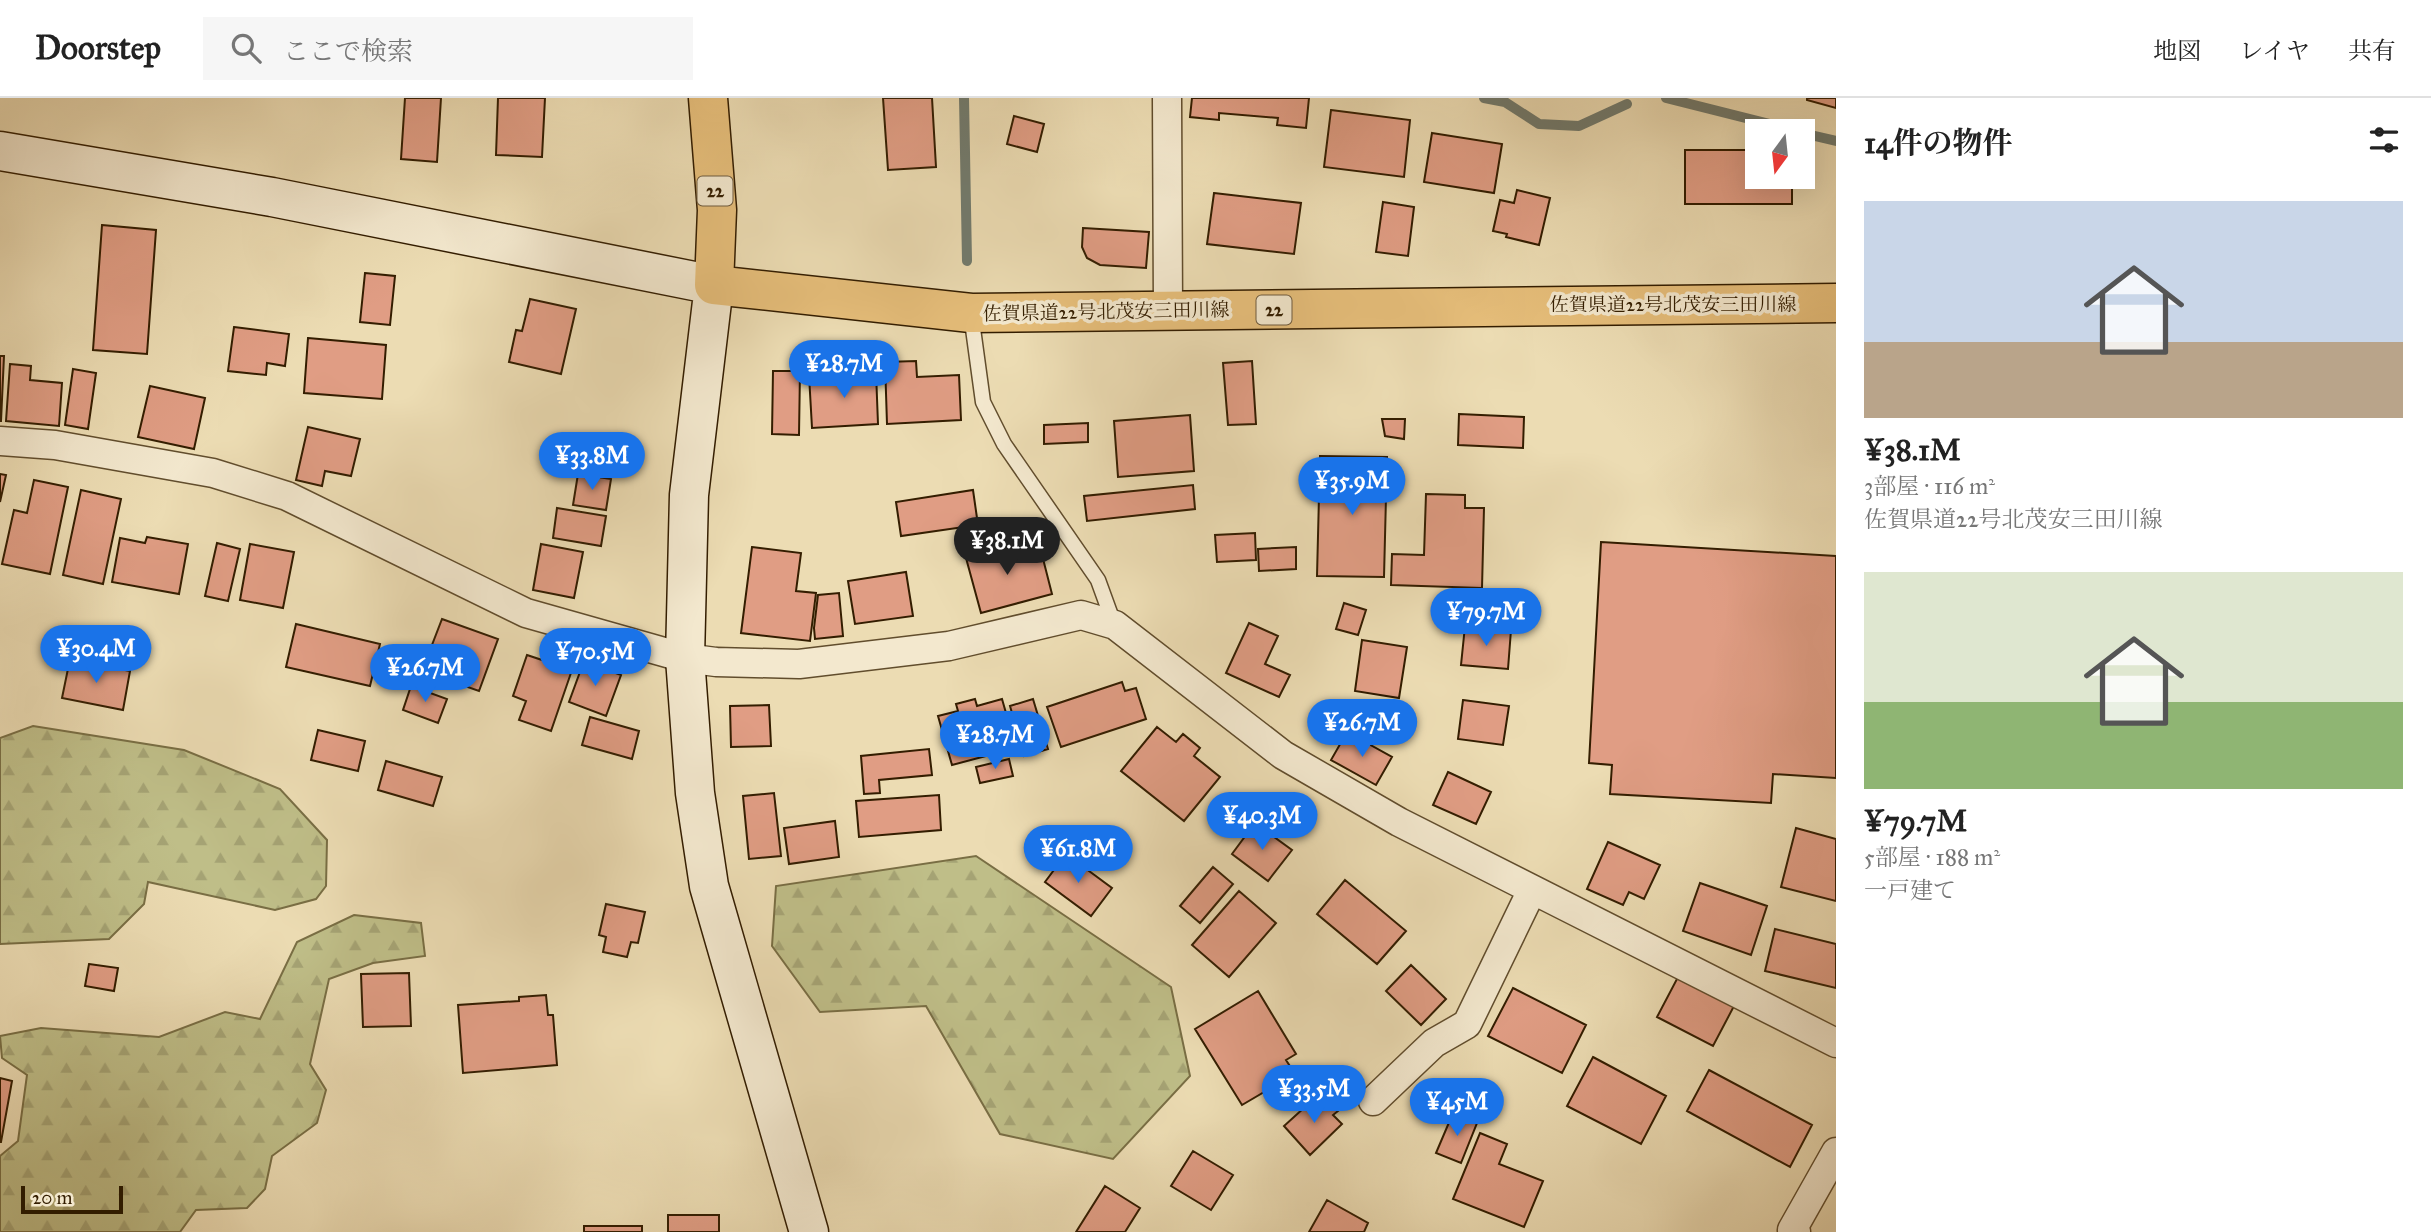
<!DOCTYPE html>
<html lang="ja">
<meta charset="utf-8">
<style>
body{margin:0;font-family:"IM FELL Great Primer","Noto Serif JP",serif;background:#f6f6f6;color:#222;height:100vh;display:flex;flex-direction:column;font-size:26px;white-space:nowrap}
*{box-sizing:border-box;margin:0}
p{font-size:23px;color:#767676}
.icon{flex:none;width:38px;height:38px;fill:none;stroke:currentColor;stroke-width:2;stroke-linecap:round;stroke-linejoin:round}
.map{position:relative;flex:1;overflow:hidden}
.drawer{display:flex;flex-direction:column;background:#fff;width:595px}
.drawer>*{flex:none}
.needle{width:46px;rotate:195deg}
.controls{position:absolute;left:1745px;top:21px;display:grid;gap:14px}
.controls a{display:grid;place-items:center;width:70px;height:70px;border-radius:0px;background:#fff;box-shadow:0 7px 28px #0002;font-size:35px}
.scale{position:absolute;left:21px;bottom:18px;width:102px;box-sizing:border-box;padding-left:7px;border:4px solid #331d00;border-top:0;font-size:19px;line-height:24px;white-space:nowrap;color:#331d00;-webkit-text-stroke:5px #f3e8ce;paint-order:stroke}
.price{position:absolute;translate:-50% -60px;padding:0 16px;border-radius:24px;background:#1a73e8;color:#fff;font-size:23px;line-height:46px;filter:drop-shadow(0 2px 4px #0008)}
.price::after{content:'';position:absolute;left:50%;top:42px;width:21px;height:16px;margin-left:-10px;background:inherit;clip-path:polygon(0 0,100% 0,50% 100%)}
.price.selected{background:#222;color:#fff}
ul{padding:0;list-style:none}
li{display:grid;align-content:center;gap:14px;height:371px;padding:0 28px}
li span{display:grid;place-items:center;height:217px;border-radius:0px;color:#555}
li>.icon{margin-inline-start:auto}
span .icon{width:126px;height:126px;fill:#fffc;stroke-width:1}
li b{font-size:30px}
h2{display:flex;justify-content:space-between;align-items:center;height:84px;padding:0 28px;font-size:30px}
header{display:flex;align-items:center;gap:42px;box-sizing:border-box;height:98px;padding:0 35px;background:#fff;border-bottom:2px solid #e0e0e0}
header strong{font-size:33px}
nav{display:flex;gap:38px;margin-inline-start:auto;font-size:24px}
.search{width:490px;height:63px;background:#f6f6f6;display:flex;align-items:center;gap:18px;box-sizing:border-box;padding:0 24px;border-radius:0px;color:#767676;font-size:26px}
main{display:flex;flex:1;min-height:0}
.map>svg:first-child{display:block}
</style>
<header>
<strong>Doorstep</strong>
<div class="search"><svg class="icon" aria-label="search" viewBox="0 0 24 24"><circle cx="10" cy="10" r="6"/><path d="M15 15l6 6"/></svg>ここで検索</div>
<nav><a>地図</a><a>レイヤ</a><a>共有</a></nav>
</header>
<main>
<div class="map">
<svg width="1836" height="1134" viewBox="0 0 1836 1134">
<defs>
<pattern id="forest-firs" width="22" height="20" patternUnits="userSpaceOnUse" patternTransform="scale(1.75)"><rect width="22" height="20" fill="#bfbe88"/><path d="M5 1l3.5 6h-7zM16 11l3.5 6h-7z" fill="#a5a374"/></pattern>
</defs>
<rect width="100%" height="100%" fill="#ecdcb3"/>
<filter id="stains"><feTurbulence type="fractalNoise" baseFrequency=".00286" numOctaves="4"/><feColorMatrix values="0 0 0 0 .2 0 0 0 0 .09 0 0 0 0 .02 0 0 0 .5 -.17"/></filter>
<radialGradient id="worn" r=".72"><stop offset=".6" stop-color="#630" stop-opacity="0"/><stop offset="1" stop-color="#630" stop-opacity=".3"/></radialGradient>
<path fill="url(#forest-firs)" stroke="#796e44" stroke-width="2" d="M33 628 184 652 280 691 327 742 326 788 316 801 275 812 148 784 144 806 109 841 0 846V640Z
M976 758 1171 889 1190 978 1113 1061 1000 1036 926 908 820 914 772 848 776 788Z
M354 817 421 825 425 858 373 865 329 881 310 966 326 992 317 1025 272 1058 265 1091 247 1110 196 1112 180 1134H0V1058L18 1043 27 977 2 960 0 938 41 930 159 939 225 914 260 921 297 844Z"/>
<g fill="none" stroke-linecap="round" stroke-linejoin="round">
<path stroke="#727b6e" stroke-width="10" d="M964 0 967 163
M1484 0 1505 4 1539 26 1579 28 1627 6
M1666 0 1797 33
M1802 35 1836 43"/>
</g>
<path fill="#e09d84" stroke="#331d00" stroke-width="2" d="M405 0H441L437 64 401 61Z
M498 0H545L542 59 496 57Z
M883 0H932L936 69 888 72Z
M1192 0H1309L1306 30 1277 27 1278 20 1219 15V22L1190 19Z
M1807 0H1836V10L1807 2Z
M1331 12 1410 22 1404 79 1324 69Z
M1014 18 1044 26 1037 54 1007 46Z
M1432 35 1502 46 1494 95 1424 84Z
M1685 52H1757V79H1792V106H1685Z
M1517 92 1550 100 1539 147 1506 139 1507 136 1493 133 1500 102 1514 105Z
M1214 95 1301 105 1294 156 1207 146Z
M1383 104 1414 109 1408 158 1376 154Z
M102 127 156 132 147 256 93 252Z
M1083 130 1149 134 1146 170 1100 167 1087 160 1082 149Z
M365 175 395 178 390 227 360 224Z
M530 201 576 211 561 276 509 264 516 232 522 233Z
M234 229 289 236 285 268 267 265 266 277 228 273Z
M308 240 386 247 382 301 304 295Z
M0 258H4L1 323H0Z
M916 263 917 279 959 277 961 322 887 326 885 264Z
M1252 263 1256 326 1228 327 1223 265Z
M10 266 31 268 30 282 62 285 59 328 6 323Z
M73 271 96 275 88 331 65 327Z
M773 273H800L799 337 772 336Z
M876 274 878 326 812 330 809 277Z
M150 288 205 300 194 351 138 339Z
M1459 316 1524 319 1523 350 1458 347Z
M1190 317 1194 373 1118 379 1114 323Z
M1382 321H1405L1404 341 1385 338Z
M1088 325V344L1044 346V327Z
M308 329 360 341 351 378 325 373 322 388 296 382Z
M1320 358 1387 359 1384 479 1317 478Z
M0 376 6 377 0 404Z
M578 376 611 381 606 412 573 407Z
M34 382 68 389 50 476 2 466 14 412 27 415Z
M1193 387 1195 411 1087 423 1084 398Z
M81 392 121 401 103 486 63 477Z
M973 392 978 427 901 438 896 404Z
M1426 396 1465 397V410H1484L1482 490 1391 487 1392 456 1424 457Z
M557 410 606 418 601 448 553 440Z
M1255 435 1256 462 1217 464 1215 437Z
M147 439 188 446 179 496 112 484 120 440 145 445Z
M985 443 990 462 1040 449 1052 496 981 515 963 449Z
M1601 444 1836 458V680L1773 676 1771 705 1610 696 1612 667 1589 665Z
M217 445 240 451 228 503 205 498Z
M250 446 294 454 283 510 240 502Z
M541 446 583 454 574 500 533 492Z
M752 449 801 455 796 493 816 495 810 543 741 535Z
M1296 449V471L1259 473 1258 451Z
M906 474 913 518 855 526 848 483Z
M839 495 843 538 815 541 814 530 818 497Z
M1344 505 1366 512 1358 537 1336 531Z
M442 521 498 541 479 593 422 573Z
M1249 525 1278 538 1265 566 1290 577 1279 599 1226 575Z
M296 526 380 546 370 588 286 569Z
M1465 528 1511 532 1508 571 1461 567Z
M1362 542 1407 549 1399 600 1355 593Z
M527 557 572 572 551 633 519 622 526 603 513 598Z
M70 561 130 573 123 612 62 600Z
M584 563 621 577 606 618 569 604Z
M1122 584 1125 593 1136 590 1146 621 1061 649 1047 609Z
M411 588 447 601 438 625 403 612Z
M975 601 977 608 1002 601 1016 650 952 667 938 618 958 613 956 606Z
M1033 601 1048 651 1024 658 1010 608Z
M1463 602 1509 608 1503 647 1458 641Z
M769 607 771 648 731 649 730 608Z
M590 619 639 633 632 661 582 647Z
M1157 629 1176 644 1183 636 1200 650 1194 658 1220 679 1184 723 1121 673Z
M318 632 365 643 358 673 311 662Z
M1347 634 1392 659 1376 687 1331 662Z
M929 651 932 677 879 682 880 695 864 696 861 658Z
M1009 661 1013 678 980 685 976 669Z
M386 663 442 679 433 708 378 692Z
M1448 674 1491 694 1476 726 1433 707Z
M774 695 781 758 749 761 743 698Z
M939 697 941 732 859 739 856 703Z
M835 723 839 759 789 766 784 730Z
M1255 725 1292 752 1268 783 1232 756Z
M1796 730 1836 741V803L1781 789Z
M1608 744 1660 767 1644 801 1629 794 1623 807 1587 791Z
M1066 756 1112 790 1091 818 1045 784Z
M1213 769 1233 786 1200 825 1180 808Z
M1345 782 1406 833 1377 866 1317 816Z
M1700 785 1767 808 1751 857 1683 833Z
M1239 793 1276 825 1229 879 1192 847Z
M606 806 645 814 638 845 631 844 627 859 603 854 606 839 599 837Z
M1775 831 1836 846V890L1765 873Z
M89 866 118 870 114 893 85 888Z
M1411 867 1446 901 1421 927 1386 893Z
M409 875 411 928 363 929 361 876Z
M1678 879 1734 908 1713 948 1657 919Z
M1513 890 1586 927 1562 975 1488 938Z
M1258 893 1296 956 1286 962 1295 976 1242 1007 1195 931Z
M546 897 548 917H553L557 967 463 975 458 907 519 903V899Z
M1593 959 1666 998 1641 1046 1567 1008Z
M1709 972 1812 1027 1790 1069 1687 1013Z
M0 980 12 983 1 1044H0Z
M1316 999 1325 1008 1329 1004 1338 1013 1333 1017 1342 1026 1310 1057 1284 1028Z
M1453 1015 1477 1025 1461 1065 1436 1055Z
M1480 1035 1507 1046 1499 1066 1543 1083 1524 1129 1453 1101Z
M1193 1053 1233 1077 1211 1112 1171 1088Z
M1105 1088 1140 1110 1125 1134H1076Z
M1327 1102 1368 1125 1364 1134H1309Z
M668 1117H719V1134H668Z
M584 1128H642V1134H584Z"/>
<g fill="none" stroke-linecap="round" stroke-linejoin="round">
<defs>
<path id="lane" d="M971 216 983 304 1004 346 1098 482 1114 526"/>
<path id="street" d="M1167 0 1168 213
M0 343 55 347 213 375 287 398 526 515 685 560 716 564 799 566 949 548 1081 517 1115 527 1283 657 1399 724 1836 945
M1373 1003 1434 945 1467 926 1532 792
M1796 1134 1792 1132 1836 1054"/>
<path id="secondary" d="M0 53 272 99 714 187 689 397 685 560 695 695 709 788 809 1134"/>
<path id="primary" d="M708 0 717 112 714 187 971 215 1836 205"/>
</defs>
<use href="#lane" stroke="#614d2d" stroke-width="17"/>
<use href="#street" stroke="#614d2d" stroke-width="31"/>
<use href="#secondary" stroke="#331d00" stroke-width="41"/>
<use href="#primary" stroke="#331d00" stroke-width="41"/>
<use href="#lane" stroke="#f3e8ce" stroke-width="14"/>
<use href="#street" stroke="#f3e8ce" stroke-width="28"/>
<use href="#secondary" stroke="#f3e8ce" stroke-width="38"/>
<use href="#primary" stroke="#e6be7a" stroke-width="38"/>
</g>
<g text-anchor="middle" stroke-width="7" stroke-linejoin="round" paint-order="stroke">
<g fill="#f3e8ce" stroke="#6d5a3e" stroke-width="2">
<rect x="697.5" y="78.5" width="35" height="29" rx="5"/>
<rect x="1256.5" y="197.5" width="35" height="29" rx="5"/>
</g>
<g font-size="18" font-weight="bold" fill="#331d00">
<text x="715" y="99">22</text>
<text x="1274" y="218">22</text>
</g>
<g font-size="19" fill="#331d00" stroke="#f3e8ce">
<text x="1673" y="213">佐賀県道22号北茂安三田川線</text>
<text transform="translate(1106 213) rotate(-1)" y="7">佐賀県道22号北茂安三田川線</text>
</g>
</g>
<rect width="100%" height="100%" filter="url(#stains)"/>
<rect width="100%" height="100%" fill="url(#worn)"/>
</svg>
<div class="controls">
<a><svg class="needle" viewBox="-14 -14 28 28"><path d="M0-13l5 13h-10z" fill="#e53935"/><path d="M0 13l5-13h-10z" fill="#767676"/></svg></a>
</div>
<div class="scale">20 m</div>
<b class="price" style="left:844px;top:302px">¥28.7M</b>
<b class="price" style="left:592px;top:394px">¥33.8M</b>
<b class="price" style="left:1352px;top:419px">¥35.9M</b>
<b class="price selected" style="left:1007px;top:479px">¥38.1M</b>
<b class="price" style="left:1486px;top:550px">¥79.7M</b>
<b class="price" style="left:96px;top:587px">¥30.4M</b>
<b class="price" style="left:595px;top:590px">¥70.5M</b>
<b class="price" style="left:425px;top:606px">¥26.7M</b>
<b class="price" style="left:1362px;top:661px">¥26.7M</b>
<b class="price" style="left:995px;top:673px">¥28.7M</b>
<b class="price" style="left:1262px;top:754px">¥40.3M</b>
<b class="price" style="left:1078px;top:787px">¥61.8M</b>
<b class="price" style="left:1314px;top:1027px">¥33.5M</b>
<b class="price" style="left:1457px;top:1040px">¥45M</b>
</div>
<section class="drawer">
<h2>14件の物件<svg class="icon" aria-label="filters" viewBox="0 0 24 24"><path d="M4 7h16M4 17h16"/><circle cx="9" cy="7" r="2"/><circle cx="15" cy="17" r="2"/></svg></h2>
<ul>
<li><span style="background:linear-gradient(#c9d6e8 65%,#b9a48a 0)"><svg class="icon" aria-label="home" viewBox="0 0 24 24"><path d="M3 11l9-7 9 7M6 9v11h12V9"/></svg></span><div><b>¥38.1M</b><p>3部屋 · 116 m²</p><p>佐賀県道22号北茂安三田川線</p></div></li>
<li><span style="background:linear-gradient(#dfe7d0 60%,#8fb573 0)"><svg class="icon" aria-label="home" viewBox="0 0 24 24"><path d="M3 11l9-7 9 7M6 9v11h12V9"/></svg></span><div><b>¥79.7M</b><p>5部屋 · 188 m²</p><p>一戸建て</p></div></li>
</ul>
</section>
</main>
